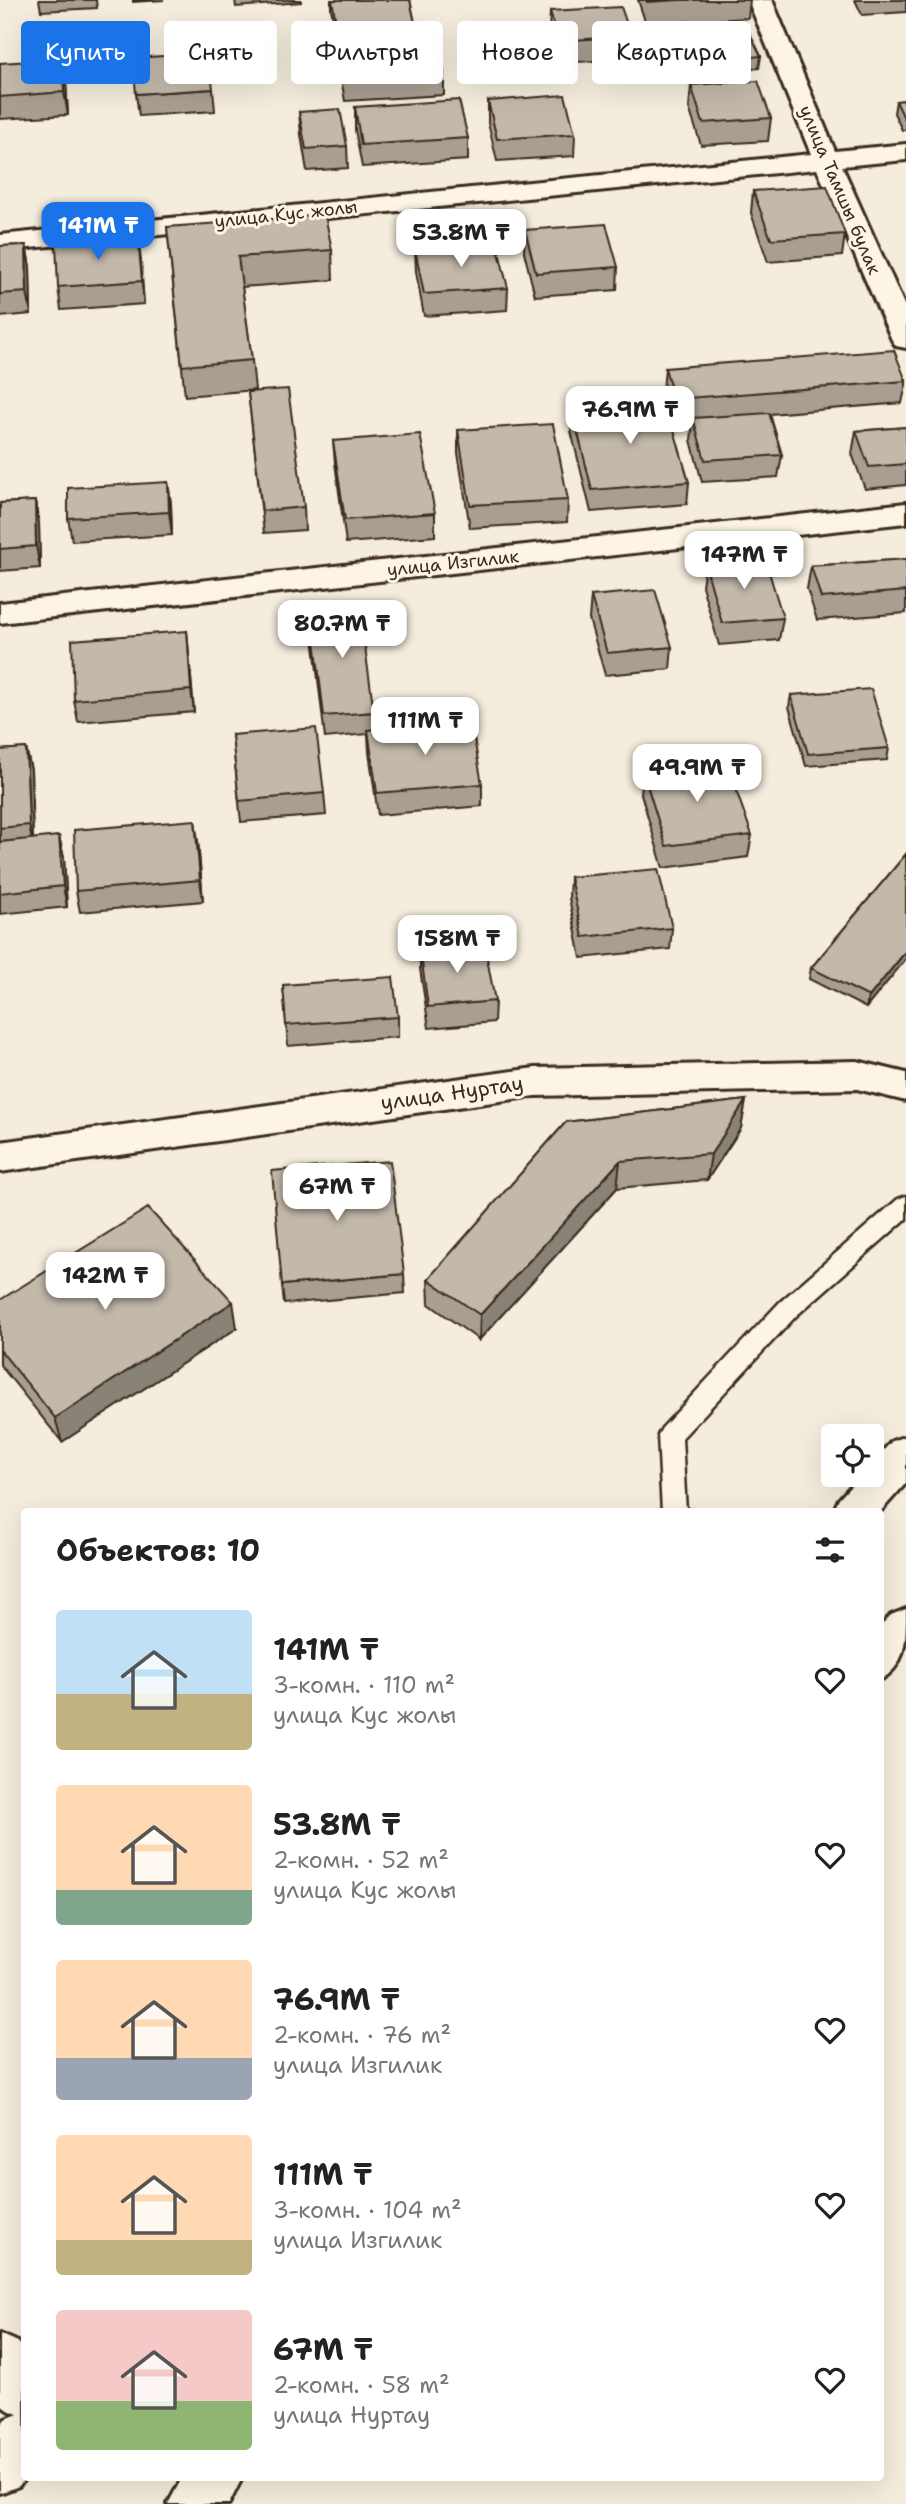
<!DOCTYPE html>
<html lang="ru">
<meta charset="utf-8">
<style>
body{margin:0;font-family:"Shantell Sans",sans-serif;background:#f6f6f6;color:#222;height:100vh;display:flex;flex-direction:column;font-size:26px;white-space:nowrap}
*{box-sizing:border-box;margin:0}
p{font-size:23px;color:#767676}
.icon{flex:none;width:38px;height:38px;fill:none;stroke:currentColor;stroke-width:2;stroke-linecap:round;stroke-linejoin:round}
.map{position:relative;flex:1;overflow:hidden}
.sheet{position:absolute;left:21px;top:1508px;width:863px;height:973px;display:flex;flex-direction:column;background:#fff;border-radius:7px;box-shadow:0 7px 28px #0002}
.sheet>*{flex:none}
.guide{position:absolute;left:21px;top:21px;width:864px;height:63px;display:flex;gap:14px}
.controls{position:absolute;left:821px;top:1424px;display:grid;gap:14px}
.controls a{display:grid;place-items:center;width:63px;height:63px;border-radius:7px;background:#fff;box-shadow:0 7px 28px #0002;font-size:35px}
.price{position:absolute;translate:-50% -60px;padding:0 16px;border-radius:14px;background:#fff;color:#222;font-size:23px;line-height:46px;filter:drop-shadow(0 2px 4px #0008)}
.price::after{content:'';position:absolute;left:50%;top:42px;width:21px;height:16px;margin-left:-10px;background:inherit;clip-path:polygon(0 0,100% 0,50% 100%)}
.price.active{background:#1a73e8;color:#fff}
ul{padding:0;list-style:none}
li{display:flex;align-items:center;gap:21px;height:175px;padding:0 35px}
li span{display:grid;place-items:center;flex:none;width:196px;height:140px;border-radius:7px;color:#555}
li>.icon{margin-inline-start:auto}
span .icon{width:84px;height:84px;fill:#fffc;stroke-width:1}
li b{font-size:30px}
h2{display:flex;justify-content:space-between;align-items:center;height:84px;padding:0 35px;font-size:30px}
.pill{padding:0 24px;border-radius:7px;background:#fff;box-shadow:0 7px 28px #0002;font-size:24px;line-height:63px}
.pill.active{background:#1a73e8;color:#fff}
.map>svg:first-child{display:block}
</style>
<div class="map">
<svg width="906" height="2504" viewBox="0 0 906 2504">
<rect width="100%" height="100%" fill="#f4eddd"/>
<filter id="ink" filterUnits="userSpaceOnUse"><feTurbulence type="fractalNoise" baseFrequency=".0143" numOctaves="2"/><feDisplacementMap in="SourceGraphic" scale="14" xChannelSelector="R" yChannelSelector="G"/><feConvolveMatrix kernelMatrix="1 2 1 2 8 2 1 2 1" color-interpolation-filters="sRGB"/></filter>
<g filter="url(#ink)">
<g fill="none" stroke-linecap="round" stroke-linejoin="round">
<defs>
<path id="service" d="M906 1196V1219L796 1316 682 1438 686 1512H662L658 1435 662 1428 780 1302 898 1199Z"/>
<path id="minor" d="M748 0H772L835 151 906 144V160L842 166 906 309V348L896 346 892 340 817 169 0 251V235L811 154Z
M906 503V523L0 623V603Z
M857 1061 906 1073V1101L857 1089 535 1096 0 1172V1142L535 1068Z
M0 2334 18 2342 24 2350V2417L6 2409 0 2402Z"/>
<path id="trunk" d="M906 1436V1483L880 1512H833L839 1499 861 1475H872V1463L892 1441Z
M906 1609C906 1641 906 1666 880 1680V1627L891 1615Z
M24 2412 25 2478 19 2486 0 2493V2426L5 2419Z
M182 2478H242L229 2504H168Z"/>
</defs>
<use href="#service" stroke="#3b2a1e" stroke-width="5"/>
<use href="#minor" stroke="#3b2a1e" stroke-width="6"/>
<use href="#trunk" stroke="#3b2a1e" stroke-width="6"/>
<use href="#service" fill="#fcf5e5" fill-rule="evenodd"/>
<use href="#minor" fill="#fcf5e5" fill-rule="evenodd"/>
<use href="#trunk" fill="#fcf5e5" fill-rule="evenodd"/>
</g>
<path fill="#a89f92" stroke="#3b2a1e" stroke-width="2" d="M39 0H96L97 8 41 11Z
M133 0H164L133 2Z
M235 0H301V2L236 7Z
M331 0H410L415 23V29L444 73V95L345 101 337 56V40L331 9Z
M638 0H750L748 18 646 24Z
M855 0H906V12L862 15Z
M550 11 631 36 629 59 558 63 549 33Z
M707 25 761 56 759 68 722 72 706 37Z
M0 63 66 81 68 115 0 119Z
M691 85 771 118 768 141 701 145 689 108Z
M213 89 215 111 139 116 136 94Z
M906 100V130H902L894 113 896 101Z
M488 101 575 134 574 156 497 161 488 123Z
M355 107 468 138V160L362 167 355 130Z
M299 112 347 146 348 168 307 171 301 135Z
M753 191 845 234 842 256 768 262 751 213Z
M167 227 332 250 333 280 242 287 252 360 255 390 185 396Z
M525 230 618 267 617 290 535 296 524 252Z
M138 238 144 304 61 310 58 287Z
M26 245 30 267 31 314 0 317V246Z
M415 249 508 288 507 310 424 316 416 272Z
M665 368 906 379V385L902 403 770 414 782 455 778 477 702 482 691 440 693 420 672 422 663 390Z
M248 392 304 507 305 530 264 533Z
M572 409 689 482 687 504 591 512 571 431Z
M906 427V485L865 489 852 454 856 431Z
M458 430 568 500 567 522 470 528 458 453Z
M333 441 435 513V536L346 543 335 463Z
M168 482 171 504 172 535 72 541 68 518Z
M35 501 39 523 40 568 0 571V503Z
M906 559V613L817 620 807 589 811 566Z
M705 564 783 618 779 640 719 645 702 586Z
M591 596 672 647 670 669 605 675 589 619Z
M311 607 374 712 375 730 482 784V806L378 815 369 752 368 734 325 738 312 629Z
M187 631 194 712 78 722 74 700Z
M791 695 889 748 887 760 806 766 789 707Z
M232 735 324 793 326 815 241 822Z
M26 748 31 770 33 839 59 836 64 858 67 907 0 914V750Z
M643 772 752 835 748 857 663 868 641 794Z
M198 841 203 901 80 912 76 891Z
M906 854 866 1008 809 979 811 968Z
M570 877 672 928 670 949 581 958 569 898Z
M420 948 495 1001 494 1022 429 1028 420 969Z
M283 985 398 1017V1037L288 1046Z
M746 1100 741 1128 707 1180 617 1188 479 1340 429 1304 428 1279 566 1122Z
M404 1274 405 1293 284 1304 282 1285Z
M0 1300 237 1328 62 1442 0 1365Z"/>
<path fill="#888277" stroke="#3b2a1e" stroke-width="2" d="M63 59 66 81 68 115 64 92Z
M138 238 141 260 144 304 142 281Z
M26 245 30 267 31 314 27 292Z
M168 482 171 504 172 535 169 512Z
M35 501 39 523 40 568 36 546Z
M187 631 189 654 194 712 191 690Z
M26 748 31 770 33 847 29 825Z
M195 820 198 841 203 901 200 880Z
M59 836 64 858 67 907 63 886Z
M906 951V959L866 1008 869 997Z
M746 1100 741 1128 707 1180 711 1154Z
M620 1161 617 1188 479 1340 480 1315Z
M233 1302 237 1328 62 1442 55 1418Z"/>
<path fill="#c3b9aa" stroke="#3b2a1e" stroke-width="2" d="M332 0H410L415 23 337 28Z
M647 0H680L647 2Z
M621 7 631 36 558 41 550 11Z
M744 21 761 56 723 60 707 25Z
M434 28 444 73 344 79 336 34Z
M209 53 213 89 136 94 133 58Z
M63 59 64 92 0 97V63Z
M758 81 771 118 703 123 691 85Z
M565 95 575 134 497 139 488 101Z
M459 100 468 138 361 145 355 107Z
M906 100V118H904L896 101Z
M340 109 347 146 306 149 299 112Z
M827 186 845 234 771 239 753 191Z
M325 215 332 250 238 257 252 360 182 366 167 227Z
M606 224 618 267 536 273 525 230Z
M138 238 142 281 58 287 56 243Z
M497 244 508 288 424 294 415 249Z
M26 245 27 292 0 294V246Z
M894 350 906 381 674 399 665 368Z
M288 389 304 507 262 511 248 392Z
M666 402 689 482 592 490 572 409Z
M769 413 782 455 705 460 693 418Z
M553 424 568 500 470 505 458 430Z
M906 427V464L869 467 856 431Z
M420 434 435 513 345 520 333 441Z
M168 482 169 512 68 518V488Z
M35 501 36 546 0 549V503Z
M765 559 783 618 722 623 705 564Z
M906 559V591L821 598 811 566Z
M655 590 672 647 607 653 591 596Z
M359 604 374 712 324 716 311 607Z
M187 631 191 690 74 700 72 640Z
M871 689 889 748 808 754 791 695Z
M471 721 482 784 377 793 368 730Z
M316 728 324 793 239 801 232 735Z
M26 748 29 825 0 828V750Z
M726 762 752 835 666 846 643 772Z
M195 820 200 880 76 891 74 830Z
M59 836 63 886 0 893V842Z
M906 854V951L869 997 811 968Z
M658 869 672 928 583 937 570 877Z
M484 942 495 1001 428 1007 420 948Z
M393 977 398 1017 286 1025 283 985Z
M746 1100 711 1154 620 1161 480 1315 428 1279 566 1122Z
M390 1161 404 1274 282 1285 272 1171Z
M148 1208 233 1302 55 1418 0 1350V1300Z"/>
</g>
<g text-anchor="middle" stroke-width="6" stroke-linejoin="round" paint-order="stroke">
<g font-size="18" fill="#3b2a1e" stroke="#fcf5e5">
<text transform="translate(840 190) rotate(67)" y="6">улица Тамшы булак</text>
<text transform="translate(286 214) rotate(-6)" y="6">улица Кус жолы</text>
<text transform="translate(453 563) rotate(-6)" y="6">улица Изгилик</text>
</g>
<g font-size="21" fill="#3b2a1e" stroke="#fcf5e5">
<text transform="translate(452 1093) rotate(-8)" y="7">улица Нуртау</text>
</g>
</g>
</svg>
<div class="controls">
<a><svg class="icon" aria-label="locate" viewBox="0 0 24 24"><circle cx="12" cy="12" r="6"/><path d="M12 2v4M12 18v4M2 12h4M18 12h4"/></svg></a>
</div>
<b class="price active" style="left:98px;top:262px">141M ₸</b>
<b class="price" style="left:461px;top:269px">53.8M ₸</b>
<b class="price" style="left:630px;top:446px">76.9M ₸</b>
<b class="price" style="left:744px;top:591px">147M ₸</b>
<b class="price" style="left:342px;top:660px">80.7M ₸</b>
<b class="price" style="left:425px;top:757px">111M ₸</b>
<b class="price" style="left:697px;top:804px">49.9M ₸</b>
<b class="price" style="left:457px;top:975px">158M ₸</b>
<b class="price" style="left:337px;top:1223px">67M ₸</b>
<b class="price" style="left:105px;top:1312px">142M ₸</b>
<div class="guide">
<a class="pill active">Купить</a>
<a class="pill">Снять</a>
<a class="pill">Фильтры</a>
<a class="pill">Новое</a>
<a class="pill">Квартира</a>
</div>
<section class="sheet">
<h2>Объектов: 10<svg class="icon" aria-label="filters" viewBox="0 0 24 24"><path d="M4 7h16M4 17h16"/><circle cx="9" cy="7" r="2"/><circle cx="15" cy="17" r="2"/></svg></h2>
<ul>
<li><span style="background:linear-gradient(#bfe0f5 60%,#c2b280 0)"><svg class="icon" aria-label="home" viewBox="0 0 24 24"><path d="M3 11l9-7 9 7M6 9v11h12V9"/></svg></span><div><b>141M ₸</b><p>3-комн. · 110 m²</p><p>улица Кус жолы</p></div><svg class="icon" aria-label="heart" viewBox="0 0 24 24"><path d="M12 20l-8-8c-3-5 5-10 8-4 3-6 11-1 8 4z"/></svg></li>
<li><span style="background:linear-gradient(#ffd9b3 75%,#7fa58c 0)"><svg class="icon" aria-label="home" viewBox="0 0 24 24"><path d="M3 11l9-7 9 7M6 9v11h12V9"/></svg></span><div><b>53.8M ₸</b><p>2-комн. · 52 m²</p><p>улица Кус жолы</p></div><svg class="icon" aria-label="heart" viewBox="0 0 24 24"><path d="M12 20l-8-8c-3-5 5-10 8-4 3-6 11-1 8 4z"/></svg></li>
<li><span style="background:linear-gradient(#ffd9b3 70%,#9aa5b1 0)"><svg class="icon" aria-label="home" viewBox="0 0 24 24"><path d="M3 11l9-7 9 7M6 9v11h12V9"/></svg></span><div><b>76.9M ₸</b><p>2-комн. · 76 m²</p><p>улица Изгилик</p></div><svg class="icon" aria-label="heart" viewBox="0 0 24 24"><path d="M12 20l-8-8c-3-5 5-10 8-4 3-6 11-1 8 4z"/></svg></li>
<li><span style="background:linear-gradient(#ffd9b3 75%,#c2b280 0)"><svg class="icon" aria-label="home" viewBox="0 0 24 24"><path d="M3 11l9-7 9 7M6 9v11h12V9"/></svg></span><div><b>111M ₸</b><p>3-комн. · 104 m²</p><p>улица Изгилик</p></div><svg class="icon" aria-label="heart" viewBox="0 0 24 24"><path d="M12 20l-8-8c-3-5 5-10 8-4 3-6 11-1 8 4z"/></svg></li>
<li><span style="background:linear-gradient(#f6c9c9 65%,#8fb573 0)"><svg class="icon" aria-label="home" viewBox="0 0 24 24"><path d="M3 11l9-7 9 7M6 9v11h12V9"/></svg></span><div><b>67M ₸</b><p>2-комн. · 58 m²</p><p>улица Нуртау</p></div><svg class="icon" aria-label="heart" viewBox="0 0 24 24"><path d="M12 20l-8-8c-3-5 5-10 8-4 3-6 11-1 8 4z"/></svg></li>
</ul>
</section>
</div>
